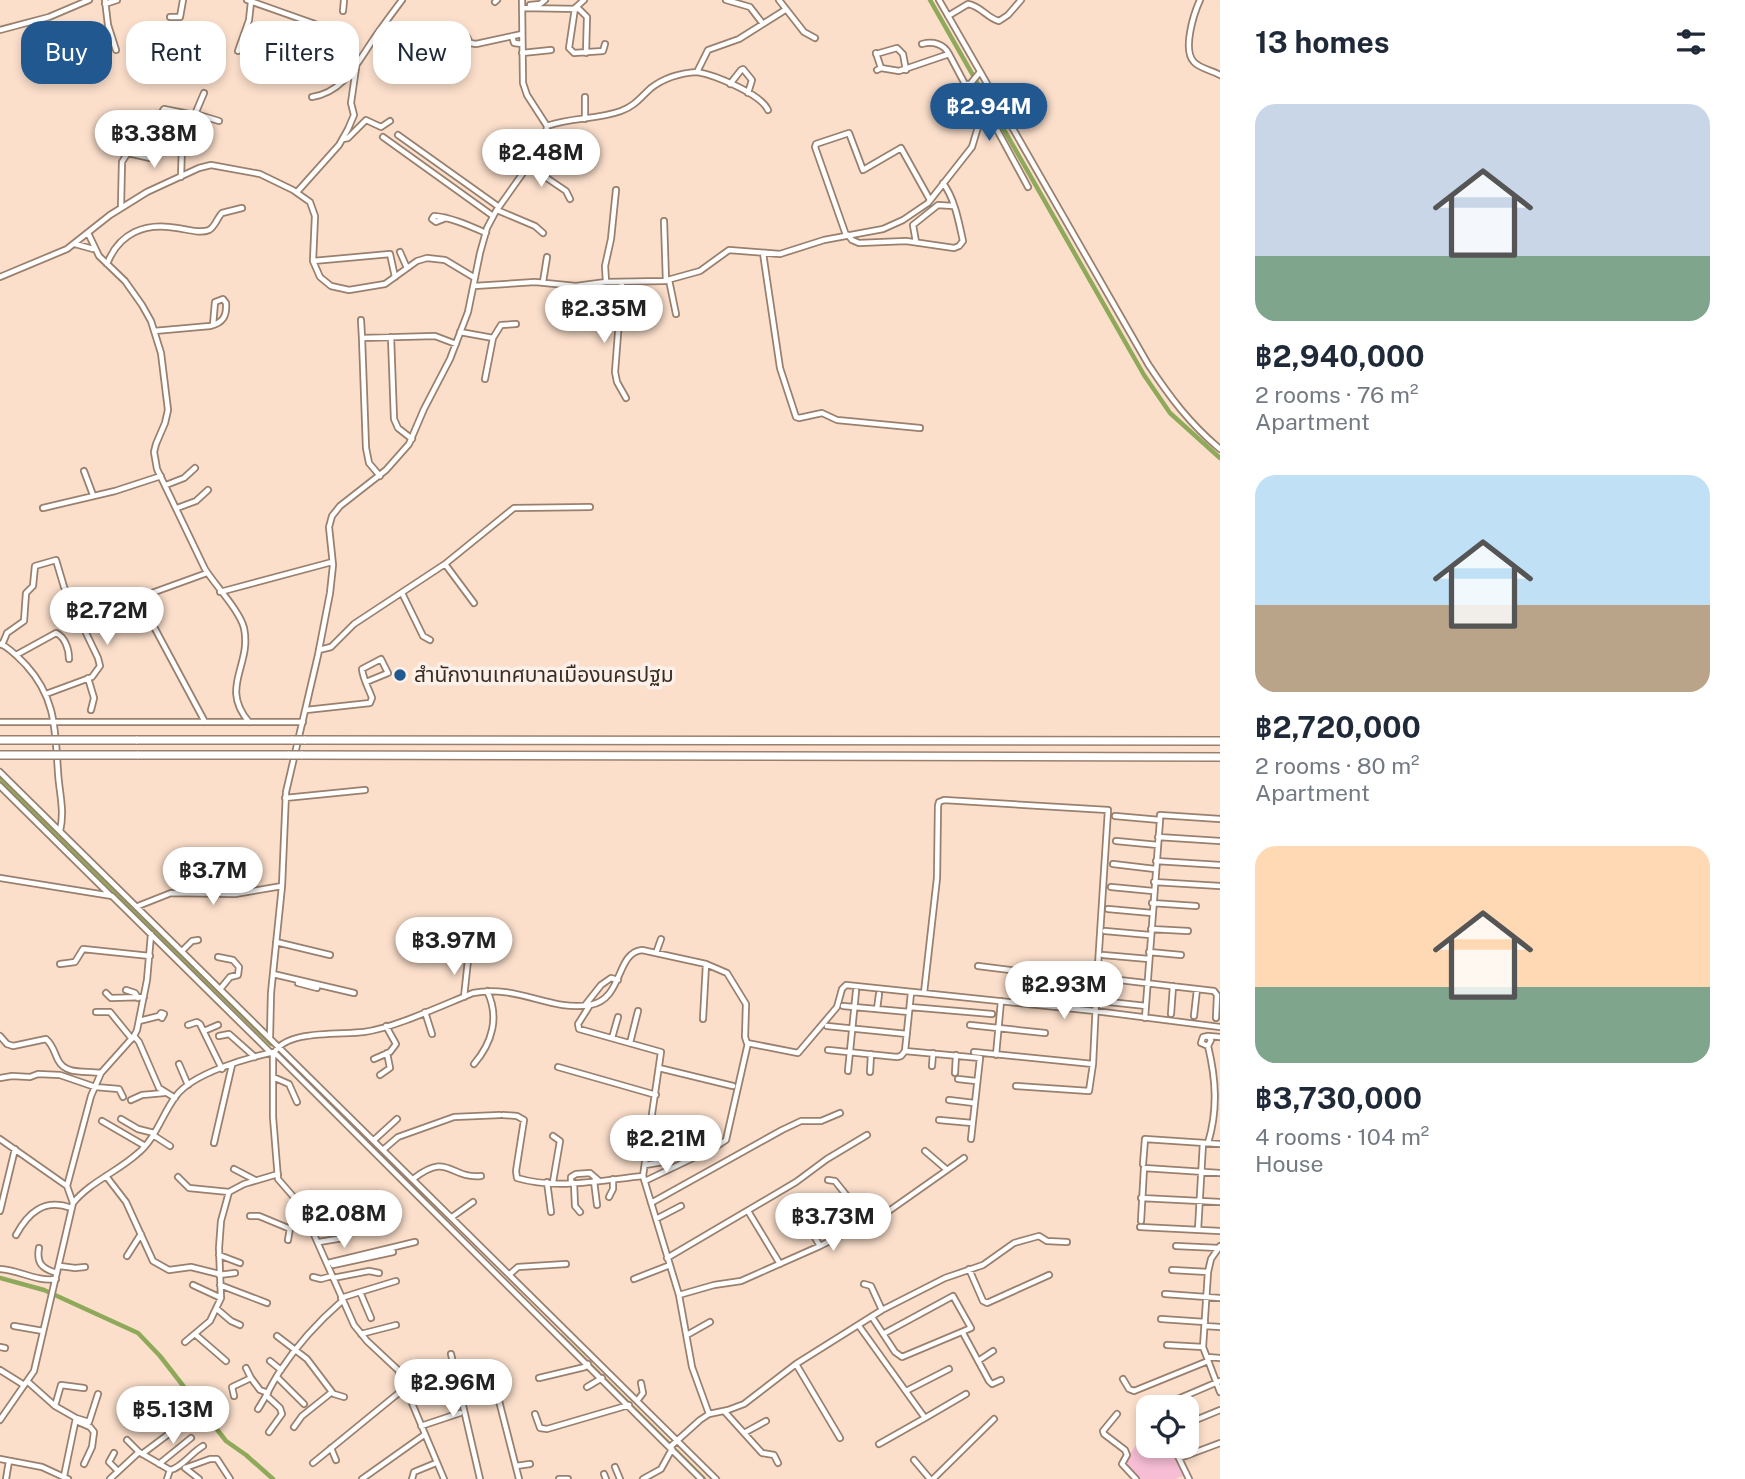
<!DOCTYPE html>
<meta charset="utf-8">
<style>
body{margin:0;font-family:"Public Sans","Noto Sans Thai",sans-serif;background:#f2f2f3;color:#1f2937;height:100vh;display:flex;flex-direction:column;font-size:26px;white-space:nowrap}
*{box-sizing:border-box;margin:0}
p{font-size:23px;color:#747a83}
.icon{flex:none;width:38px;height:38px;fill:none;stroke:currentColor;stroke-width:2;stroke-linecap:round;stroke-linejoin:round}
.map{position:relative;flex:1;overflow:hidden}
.drawer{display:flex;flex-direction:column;background:#fff;width:525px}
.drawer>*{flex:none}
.guide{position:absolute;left:21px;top:21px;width:665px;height:63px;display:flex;gap:14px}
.fabs{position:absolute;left:1136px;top:1395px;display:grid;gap:14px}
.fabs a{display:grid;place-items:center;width:63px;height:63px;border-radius:14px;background:#fff;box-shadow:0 4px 10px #0003;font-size:35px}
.price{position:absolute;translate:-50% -60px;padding:0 16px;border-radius:24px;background:#fff;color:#222;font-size:23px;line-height:46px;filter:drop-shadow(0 2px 4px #0008)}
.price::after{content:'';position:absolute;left:50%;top:42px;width:21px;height:16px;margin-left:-10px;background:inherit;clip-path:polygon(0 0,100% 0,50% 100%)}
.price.active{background:#225890;color:#fff}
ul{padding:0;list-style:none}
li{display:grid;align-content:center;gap:14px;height:371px;padding:0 35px}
li span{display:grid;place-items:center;height:217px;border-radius:21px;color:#555}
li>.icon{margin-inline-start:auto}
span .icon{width:126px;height:126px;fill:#fffc;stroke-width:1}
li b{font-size:30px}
h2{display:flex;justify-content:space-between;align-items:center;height:84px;padding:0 35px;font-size:30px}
.chip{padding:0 24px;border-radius:21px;background:#fff;box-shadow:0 4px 10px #0003;font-size:24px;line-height:63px}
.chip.active{background:#225890;color:#fff}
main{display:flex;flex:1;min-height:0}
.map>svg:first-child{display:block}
</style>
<main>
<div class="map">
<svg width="1220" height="1479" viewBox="0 0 1220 1479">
<rect width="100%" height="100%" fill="#fbdfcb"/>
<path fill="#f6bdd4" d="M1140 1438 1148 1454 1172 1446 1185 1475 1175 1479H1141L1124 1464Z"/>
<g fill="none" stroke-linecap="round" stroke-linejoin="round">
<path stroke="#8da959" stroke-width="4.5" d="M930 0 1144 375 1170 413 1220 458
M0 779 271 1044
M279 1052 369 1145
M0 1278 44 1290 138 1333 160 1356 226 1441 246 1455 273 1479
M561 1336 704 1479"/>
<defs>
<path id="minor" d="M105 0 108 25 116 50
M247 0 315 24
M584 0 575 8 569 48 574 53 603 51 605 44
M726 0 750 7 763 24
M779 0 804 32 815 38
M939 0 1148 364C1169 396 1190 424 1220 449
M1200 0C1194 13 1182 50 1194 62 1199 68 1213 71 1220 75
M495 2 497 0
M105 4 117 0
M530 5 540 4 545 0
M523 8 579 9 587 17 586 53
M343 11 344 0
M948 16 968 4C981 6 987 18 999 21L1008 15 1021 0
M170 17H180L183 0
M0 30 49 17 89 0
M512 36 514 43 522 44
M375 37 409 65
M467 37 470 43 476 44 522 34
M922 44C933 41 944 44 949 54
M238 51 249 20 251 2
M522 53 551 50
M876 53 881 68
M876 54 897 48 903 54 906 70
M877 70 881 68 899 71 949 54 966 86
M697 72C715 75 761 94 768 110
M730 84 741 70 743 69 752 80 748 93
M968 84 976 91 1028 187
M312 97C345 92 358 61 375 37 384 24 393 12 402 0
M585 97V119
M196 114 219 121
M158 119 185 136
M547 126C571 117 596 120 621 111 635 106 641 97 651 88 664 78 681 73 697 72L708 50 739 39 785 10
M148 133 158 140 182 145 181 177
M398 135 499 207
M383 137 493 216
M343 139 348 138 366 120 381 127 390 121
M182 145 204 93
M128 153 150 158 155 152 158 140
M529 166 566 191 570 199
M297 192 339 145 348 129 354 115 351 103 356 68
M121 206 122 162 130 149 134 133H148L164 109 194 115
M497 210 535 226 543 233
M446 218 436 222 432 219 434 216C450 217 470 226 486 233
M664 221 666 281
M88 233 99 256 125 281 142 305 151 321 161 353 168 410 165 423 156 444 154 452 157 469 205 569C215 585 240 611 244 628 252 666 219 687 249 722
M846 235 815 147 816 144 849 133 863 170 901 148 930 200
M848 235 852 240 859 243 906 241 954 248 959 246 963 241C959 223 955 199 943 183
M916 242 913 225 938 205 953 206
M75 244 93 249
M400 252 407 268
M763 253 780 368 796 417 799 418 822 413 837 420 920 428
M313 261 390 254 395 277
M107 264C119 233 145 222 177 228 186 229 200 234 209 230 215 227 217 218 222 213L242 208
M0 277 67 249 110 215 147 192 199 168 211 165 260 174 293 190 310 202 315 216 313 261 320 277 331 286 349 290 385 284 417 261 427 258 445 260 475 278
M669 280 676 314
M543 282 547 257
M606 282 605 266 611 239 616 190
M622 282 615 372 617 382 626 398
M474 286 535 282 576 286 606 282 664 281 700 271 729 250 780 254 824 240 883 229 903 220 928 203 972 147 978 127 976 116 966 96V89L980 72
M361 320 362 338
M154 331 210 326C223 323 227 316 226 303L223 299 215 302 213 325
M460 332 493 338 485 379
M391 337 394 419 398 428 412 439
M493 338 501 325 516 324
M84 471 93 495
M380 476 369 463 366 448 362 338 435 336 456 344
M166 485 184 478 195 468
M43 508 115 491 161 476
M177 508 196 501 208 490
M445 564 474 603
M220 592 332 562
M402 593 423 636 430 640
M149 594 207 573
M129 611 153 625 205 722
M1 644C11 649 18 657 26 665 56 698 55 729 58 772 59 792 65 810 60 831
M2 645 7 633 24 621 26 593 33 586 35 566 56 560 64 587 98 658 100 666 92 677 46 694
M319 650 331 647 354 624 445 564 514 508 590 507
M16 655 56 633C65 637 69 649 69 659
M88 678 94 698 91 710
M306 710 370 703 372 698C369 689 363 679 362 669L381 659 388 673 366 682
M0 722H303
M0 772 716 1479
M0 786 111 896
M285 798 365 790
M1115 816 1160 820 1145 1018
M1160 820V815L1220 819
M1158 837 1220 841
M1116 841 1158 845
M1156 861 1220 865
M1113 864 1155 869
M0 878 112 896 270 1052
M1154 882 1220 886
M1111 887 1153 891
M1152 903 1196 906
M138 906 171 893 235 894 282 886
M1108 909 1152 913
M1151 929 1188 931
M1105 931 1150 935
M276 942 330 955
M183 950 192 941 198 940
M1149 952 1181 955
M656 953 661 939
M1103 955 1149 959
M218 957 233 960 239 967 238 975 230 977 221 988
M60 964 75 962 83 949 150 956
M978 966 1097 981 1093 1064 1089 1091 1016 1086
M273 974 354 993
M1102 978 1214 991 1217 995 1216 1018
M298 983 317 988
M126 990 135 993 138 998
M106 993 111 998 144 997
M924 993 937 878 938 806 939 802 944 800 1108 810 1097 981
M464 997 468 960
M1100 1001 1146 1006
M586 1004 601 985 611 978 618 980
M590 1005 578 1024 579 1029 661 1052 643 1176 679 1295 692 1367 709 1414
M843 1006 909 1012
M910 1007 992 1014
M877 1009 879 994
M96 1012H110L132 1039
M425 1012 432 1034
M161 1013 164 1014 162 1018 159 1016Z
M1171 1014 1173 986
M1194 1016 1197 989
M703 1019 706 964
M139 1021 159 1016
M188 1025 197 1022 200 1024 222 1069
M970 1025 1045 1033
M827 1026 907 1034
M204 1031 218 1025
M0 1036 7 1044 13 1046 46 1039C53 1045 54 1052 58 1060 66 1076 87 1070 101 1073
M134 1036 139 1042 159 1088 175 1098
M219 1036 229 1034 255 1057
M1209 1036 1220 1037
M270 1037 271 993 282 886 286 792 318 655 330 593 333 565 329 527 332 516 340 506 386 470 409 444 424 409 450 359 468 312 480 253 487 228 496 211 545 142 547 126 527 95 523 83 522 0
M612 1038 618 1017
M630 1043 638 1011
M828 1050 897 1057 901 1056 905 1051 980 1058 971 1139
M905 1051 911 993
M974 1052 1093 1064
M996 1055 1001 1001
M374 1059 390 1052 396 1044 386 1026
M179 1064 188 1085
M474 1064C492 1043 500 1017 487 991
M932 1066 933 1053
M558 1067 656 1095
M659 1068 733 1086
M848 1071 856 991
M870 1072 871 1054
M955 1073 956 1055
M380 1075 390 1068 387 1053
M273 1077 289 1084 297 1102
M0 1078 12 1076 30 1077 38 1074 60 1075 95 1087 119 1089 123 1097
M958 1079 976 1081
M131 1100 142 1095 164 1093
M949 1100 974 1103
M503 1115 517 1116 524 1120 516 1171 517 1178C557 1190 603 1180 643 1176
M121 1119 138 1129 154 1133
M939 1120 972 1123
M102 1121 145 1146
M153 1135 170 1146
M0 1139 67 1186
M374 1140 397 1119
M214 1143 232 1065
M1208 1143C1218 1110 1216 1079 1208 1046L1211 1040 1208 1036 1203 1037 1201 1043 1208 1046
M384 1149 398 1137 454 1117 500 1115
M925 1151 946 1169
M1143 1164 1145 1139 1220 1144
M645 1165 663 1162 684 1152
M234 1169 255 1180
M106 1176 126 1202 153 1261 169 1270 191 1267 219 1274
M178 1177 189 1188 229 1192
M413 1179C449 1151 449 1179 481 1176
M828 1180 835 1181 868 1222
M594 1181 597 1205
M645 1181 714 1148 726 1140 748 1043
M547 1182 551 1212
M553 1182 560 1141 553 1136
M571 1183V1177L576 1174 590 1173 598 1180
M574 1183 575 1206 580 1212
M609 1197 613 1189V1179
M1141 1198 1220 1202
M73 1203 67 1186 91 1096 101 1073 134 1036 137 1030 147 980 151 934
M651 1203 782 1130 801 1121H821L840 1113
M0 1211 15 1149
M748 1211 780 1264
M250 1216H259L288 1228 308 1221
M452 1217 473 1202
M656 1219 681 1206
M1141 1221 1144 1168 1220 1173
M799 1223 808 1226 820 1246
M1140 1227 1220 1231
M1198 1230 1203 1143
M16 1235C28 1213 44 1198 71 1208
M288 1240 290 1228
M319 1242 343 1238 351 1232
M1176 1246 1219 1248
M1220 1246 1211 1259 1208 1272 1203 1347 1220 1392
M39 1248C36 1264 43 1269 57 1273
M219 1255 240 1263
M127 1256 141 1234
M667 1258 796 1182 827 1159 867 1135
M328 1263 415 1242
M333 1265 393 1252
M60 1266 75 1268 85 1267
M0 1269C19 1270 37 1282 56 1279
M969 1269 983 1301 987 1303 1049 1275
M1172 1270 1208 1272
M510 1274 518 1267 566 1264
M219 1275 235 1273
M313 1277 321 1279 332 1276
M333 1278 369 1271 379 1273
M634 1279 670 1265
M864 1284 871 1286 882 1310
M193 1285 221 1298
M220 1285 267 1303
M360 1292 396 1281
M1165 1294 1220 1298
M679 1295 714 1285 741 1281 820 1246 886 1213 964 1158
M341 1298 360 1292 371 1318
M217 1309 231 1321 240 1325
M872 1317 895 1352 902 1357 971 1328 953 1296 883 1334
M1161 1319 1205 1322
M14 1326 43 1331
M859 1326 925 1418 879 1444
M1205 1326 1220 1327
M963 1333 989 1381 992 1384 1001 1380
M361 1334 396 1325
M196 1335 226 1361
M687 1335 710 1322
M277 1336 307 1359 332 1392 302 1416 294 1427
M185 1342 210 1321 221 1298 219 1248 221 1221 229 1192 244 1184 278 1174
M1167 1345 1203 1347
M0 1347 5 1348
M451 1354 480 1479
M1207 1357 1220 1358
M270 1361 281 1370
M978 1361 993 1351
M796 1364 840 1438
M246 1368 251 1378
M0 1370 24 1385
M424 1371 427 1381
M488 1375 492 1387 497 1393 519 1479
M277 1377 304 1404
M539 1378 585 1367 588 1364
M1123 1379 1129 1389 1134 1391 1208 1361
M27 1381 55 1406 76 1418 64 1476
M587 1387 602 1378
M906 1391 949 1369
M334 1394 344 1397
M460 1394 473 1390 467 1371
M234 1396 232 1387 251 1378 260 1390 268 1393
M267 1396 280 1408 282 1414 269 1432
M637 1401 643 1393 641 1383
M55 1406 61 1385 84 1388
M1159 1407 1220 1381
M258 1409C266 1397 272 1383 280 1371 297 1345 319 1321 342 1301
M725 1412 762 1453 774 1455 778 1463
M535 1414 540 1428 547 1429 629 1405
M1117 1414 1103 1431 1104 1434 1125 1450 1127 1455 1122 1464 1136 1479
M76 1418 89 1422 98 1394
M925 1418 966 1394
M0 1420 34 1371 73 1203C90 1182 117 1172 137 1154 156 1139 162 1114 176 1096 193 1073 247 1058 274 1052L701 1479
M76 1421 90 1427 94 1432 92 1447 84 1464
M1186 1424 1220 1410
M421 1426 460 1413
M744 1433 766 1421
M127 1440 139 1452 170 1470C181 1468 191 1453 203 1446
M1173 1446 1189 1479
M670 1447 700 1420 709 1414 728 1410 744 1404 796 1364 882 1310 945 1278 983 1265 1014 1243 1039 1236 1047 1241 1067 1242
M331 1448 336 1460
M1149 1451 1162 1446
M114 1453 109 1462 118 1471
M142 1454 190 1418
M1180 1458 1220 1443
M0 1459 42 1467 68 1479
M914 1460 930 1479
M313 1463 406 1387 435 1378
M159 1464 191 1438
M516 1466 530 1464
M615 1467 620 1479
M185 1468 210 1459H217L230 1479
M185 1468 199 1479
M604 1474 606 1479
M6 1479 9 1461
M110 1479 139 1452
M167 1479 170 1470
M362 1479 424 1435
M412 1479 414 1472 436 1463
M444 1479 398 1370 367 1341 354 1325 308 1221 298 1202 278 1179 273 1117V1055C284 1029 340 1035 364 1032 394 1028 443 1005 473 993 517 984 551 1012 590 1005 624 999 615 953 642 950L706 964 727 973 746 1004 745 1037 747 1043 798 1053 837 1007 842 989 846 985 1095 1011 1220 1027
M559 1479H568
M643 1479 661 1469 672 1449
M933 1479 994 1419"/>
<path id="highway" d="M136 740H293
M304 740 1220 741
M137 755H289
M301 755 1220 757"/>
</defs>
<use href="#minor" stroke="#99806e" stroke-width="8"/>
<use href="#highway" stroke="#99806e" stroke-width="10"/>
<use href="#minor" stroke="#fff" stroke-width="4.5"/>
<use href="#highway" stroke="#fff" stroke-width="7"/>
<defs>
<path id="highway-bridge" d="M0 740H136
M293 740H304
M0 755H137
M289 755H301"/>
</defs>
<use href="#highway-bridge" stroke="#99806e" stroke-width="10" stroke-linecap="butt"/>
<use href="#highway-bridge" stroke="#fff" stroke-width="7"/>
</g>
<circle fill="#225890" stroke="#fcf0e8" stroke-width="2.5" cx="400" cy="675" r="7"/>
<g text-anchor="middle" stroke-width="7" stroke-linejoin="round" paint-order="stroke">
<g font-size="21" fill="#372d25" stroke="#fcf0e8" text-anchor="start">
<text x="414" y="682">สำนักงานเทศบาลเมืองนครปฐม</text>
</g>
</g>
</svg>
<div class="fabs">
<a><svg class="icon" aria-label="locate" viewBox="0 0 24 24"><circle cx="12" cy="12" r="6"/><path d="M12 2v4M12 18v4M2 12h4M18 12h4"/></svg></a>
</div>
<b class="price active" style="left:989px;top:143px">฿2.94M</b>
<b class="price" style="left:154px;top:170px">฿3.38M</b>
<b class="price" style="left:541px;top:189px">฿2.48M</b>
<b class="price" style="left:604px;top:345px">฿2.35M</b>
<b class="price" style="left:107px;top:647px">฿2.72M</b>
<b class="price" style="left:213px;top:907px">฿3.7M</b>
<b class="price" style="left:454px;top:977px">฿3.97M</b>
<b class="price" style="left:1064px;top:1021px">฿2.93M</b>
<b class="price" style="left:666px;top:1175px">฿2.21M</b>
<b class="price" style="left:344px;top:1250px">฿2.08M</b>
<b class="price" style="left:833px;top:1253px">฿3.73M</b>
<b class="price" style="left:453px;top:1419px">฿2.96M</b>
<b class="price" style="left:173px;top:1446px">฿5.13M</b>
<div class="guide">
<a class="chip active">Buy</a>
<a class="chip">Rent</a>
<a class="chip">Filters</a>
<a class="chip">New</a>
</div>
</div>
<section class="drawer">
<h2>13 homes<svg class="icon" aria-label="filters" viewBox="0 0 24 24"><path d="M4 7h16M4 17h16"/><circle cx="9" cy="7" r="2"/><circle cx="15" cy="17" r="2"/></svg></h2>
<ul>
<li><span style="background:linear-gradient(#c9d6e8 70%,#7fa58c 0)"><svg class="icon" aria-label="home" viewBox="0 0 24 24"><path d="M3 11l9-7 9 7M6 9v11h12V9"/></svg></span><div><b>฿2,940,000</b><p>2 rooms · 76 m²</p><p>Apartment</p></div></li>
<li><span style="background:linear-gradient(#bfe0f5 60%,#b9a48a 0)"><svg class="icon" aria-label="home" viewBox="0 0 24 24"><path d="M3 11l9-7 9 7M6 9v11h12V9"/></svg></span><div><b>฿2,720,000</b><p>2 rooms · 80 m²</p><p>Apartment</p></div></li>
<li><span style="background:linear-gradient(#ffd9b3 65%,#7fa58c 0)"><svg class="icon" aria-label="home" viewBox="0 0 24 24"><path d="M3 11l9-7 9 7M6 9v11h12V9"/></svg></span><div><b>฿3,730,000</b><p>4 rooms · 104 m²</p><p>House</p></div></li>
</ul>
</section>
</main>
